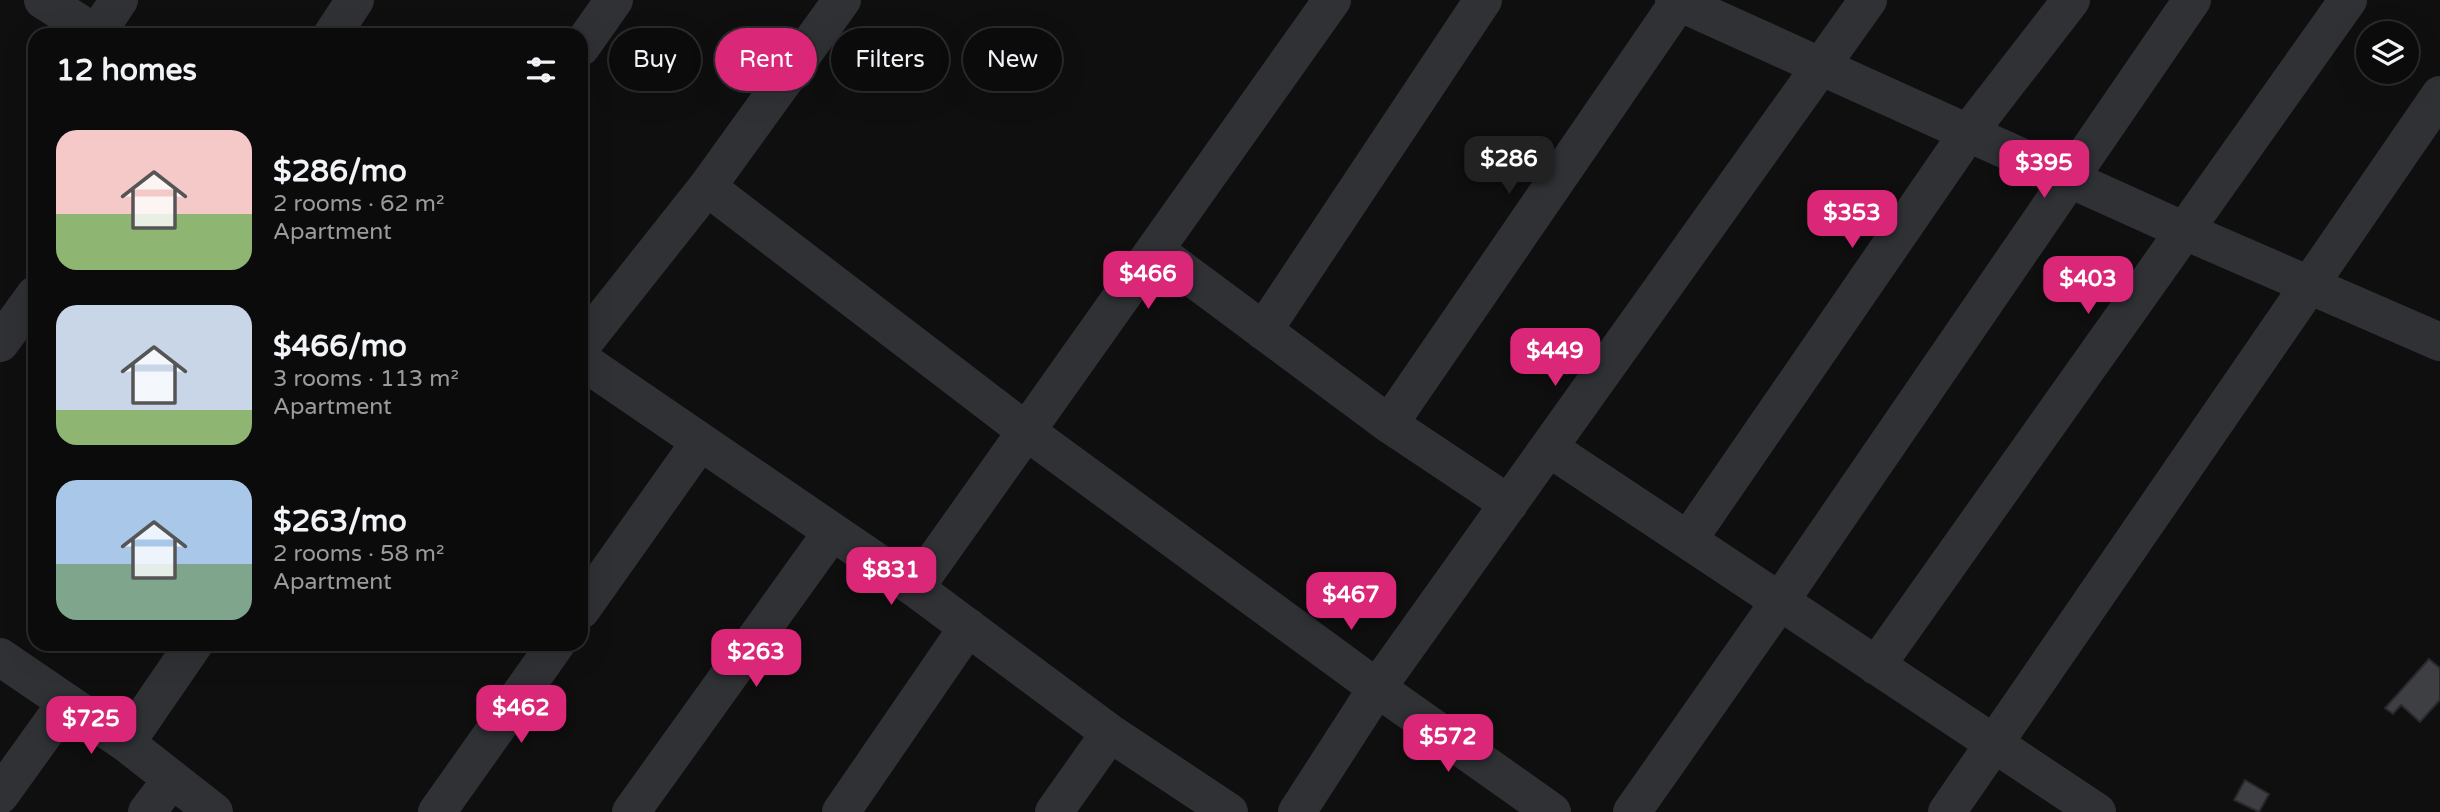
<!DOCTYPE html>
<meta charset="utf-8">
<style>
body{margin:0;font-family:"Varela Round",sans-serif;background:#19191a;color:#f1f3f6;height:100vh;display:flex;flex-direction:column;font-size:26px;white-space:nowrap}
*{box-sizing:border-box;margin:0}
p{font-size:23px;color:#9a9b9d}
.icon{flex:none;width:38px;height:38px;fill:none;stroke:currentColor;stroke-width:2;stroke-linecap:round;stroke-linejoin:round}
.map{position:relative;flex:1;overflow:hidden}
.panel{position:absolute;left:28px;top:28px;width:560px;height:623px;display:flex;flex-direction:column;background:#0b0b0c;border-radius:21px;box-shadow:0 7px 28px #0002,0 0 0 2px #2b2b2d}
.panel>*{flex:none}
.top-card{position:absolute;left:609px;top:28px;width:665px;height:63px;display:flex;gap:14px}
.buttons{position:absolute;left:2356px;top:21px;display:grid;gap:14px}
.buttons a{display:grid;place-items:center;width:63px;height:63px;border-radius:50%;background:#0b0b0c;box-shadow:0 7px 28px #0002,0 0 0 2px #2b2b2d;font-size:35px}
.price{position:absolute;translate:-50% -60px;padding:0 16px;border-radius:14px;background:#db2777;color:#fff;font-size:23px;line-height:46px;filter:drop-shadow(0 2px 4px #0008)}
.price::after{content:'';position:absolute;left:50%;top:42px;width:21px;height:16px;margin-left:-10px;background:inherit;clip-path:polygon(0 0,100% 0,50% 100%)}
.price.on{background:#222;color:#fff}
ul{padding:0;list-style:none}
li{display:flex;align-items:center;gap:21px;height:175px;padding:0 28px}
li span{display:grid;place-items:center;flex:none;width:196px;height:140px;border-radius:21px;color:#555}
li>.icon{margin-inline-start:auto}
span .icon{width:84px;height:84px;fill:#fffc;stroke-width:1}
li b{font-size:30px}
h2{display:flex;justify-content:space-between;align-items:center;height:84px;padding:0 28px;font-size:30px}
.tag{padding:0 24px;border-radius:32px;background:#0b0b0c;box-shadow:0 7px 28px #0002,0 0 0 2px #2b2b2d;font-size:24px;line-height:63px}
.tag.on{background:#db2777;color:#fff}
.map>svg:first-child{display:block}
</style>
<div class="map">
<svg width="2440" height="812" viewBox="0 0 2440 812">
<rect width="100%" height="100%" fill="#0f0f10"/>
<path fill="#3e3f43" stroke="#29292c" stroke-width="2" d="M2429 659 2440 668V700L2420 722 2401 705 2393 714 2385 708Z
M2245 780 2269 794 2259 812 2234 800Z"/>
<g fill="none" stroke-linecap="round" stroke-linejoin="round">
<path stroke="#303135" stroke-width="38" d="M43 0 98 35
M1674 0 2185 231 2440 342
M96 34 119 0
M332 35 355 0
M581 47 614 0
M707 187 1026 431 1377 688 1552 812
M1155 250 1389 424 1509 504
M1263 331 1483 0
M0 343 35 295
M581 346 707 187 842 0
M581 360 915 588 1110 733 1229 812
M1389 424 1680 0
M1549 448 2097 812
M1688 540 1968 133 2071 0
M915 588 1332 0
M581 610 700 442
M0 657 126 743 214 812
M1876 666 2348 0
M126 743 194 644
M0 795 66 703
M147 812 172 779
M437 812 556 644
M631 812 832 532
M841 812 968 627
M1054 812 1110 733
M1297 812 1377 688 1868 0
M1632 812 1780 601 2192 0
M1947 812 2440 95"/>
</g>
</svg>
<div class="buttons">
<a><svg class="icon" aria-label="layers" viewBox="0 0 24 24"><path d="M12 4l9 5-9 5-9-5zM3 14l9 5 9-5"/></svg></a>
</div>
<b class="price on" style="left:1509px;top:196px">$286</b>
<b class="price" style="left:2044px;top:200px">$395</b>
<b class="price" style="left:1852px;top:250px">$353</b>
<b class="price" style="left:1148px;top:311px">$466</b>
<b class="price" style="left:2088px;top:316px">$403</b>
<b class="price" style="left:1555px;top:388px">$449</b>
<b class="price" style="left:891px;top:607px">$831</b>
<b class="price" style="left:1351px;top:632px">$467</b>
<b class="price" style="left:756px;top:689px">$263</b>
<b class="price" style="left:521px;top:745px">$462</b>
<b class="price" style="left:91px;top:756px">$725</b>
<b class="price" style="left:1448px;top:774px">$572</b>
<div class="top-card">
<a class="tag">Buy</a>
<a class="tag on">Rent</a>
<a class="tag">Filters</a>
<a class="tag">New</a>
</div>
<section class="panel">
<h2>12 homes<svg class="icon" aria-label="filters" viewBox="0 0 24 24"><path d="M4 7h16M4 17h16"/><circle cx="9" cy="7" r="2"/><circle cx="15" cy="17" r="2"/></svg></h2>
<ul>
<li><span style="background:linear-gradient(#f6c9c9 60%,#8fb573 0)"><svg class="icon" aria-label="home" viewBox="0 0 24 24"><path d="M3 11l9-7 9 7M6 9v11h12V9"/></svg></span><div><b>$286/mo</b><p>2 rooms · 62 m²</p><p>Apartment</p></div></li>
<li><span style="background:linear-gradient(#c9d6e8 75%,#8fb573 0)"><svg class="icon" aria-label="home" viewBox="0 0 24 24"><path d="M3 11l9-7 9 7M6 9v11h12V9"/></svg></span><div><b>$466/mo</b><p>3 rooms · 113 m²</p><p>Apartment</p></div></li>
<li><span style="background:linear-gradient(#a9c7e8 60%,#7fa58c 0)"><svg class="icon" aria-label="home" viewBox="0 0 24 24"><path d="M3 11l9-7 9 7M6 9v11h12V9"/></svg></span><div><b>$263/mo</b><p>2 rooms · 58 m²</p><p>Apartment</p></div></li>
</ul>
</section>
</div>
